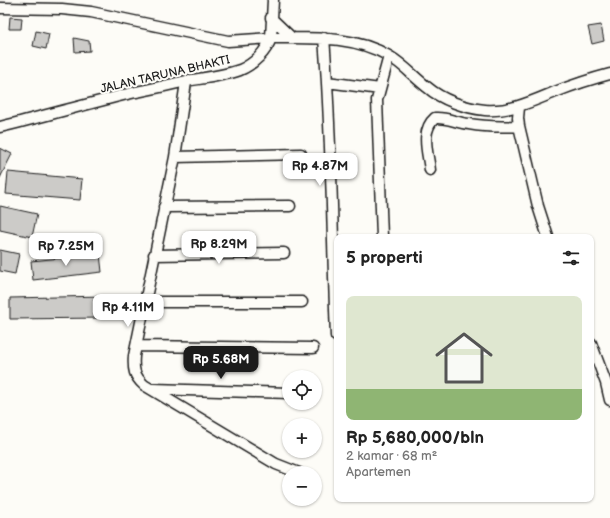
<!DOCTYPE html>
<html lang="id">
<meta charset="utf-8">
<style>
body{margin:0;font-family:"Balsamiq Sans",sans-serif;background:#f6f6f6;color:#222;height:100vh;display:flex;flex-direction:column;font-size:15px;white-space:nowrap}
*{box-sizing:border-box;margin:0}
p{font-size:13px;color:#767676}
.icon{flex:none;width:22px;height:22px;fill:none;stroke:currentColor;stroke-width:2;stroke-linecap:round;stroke-linejoin:round}
.map{position:relative;flex:1;overflow:hidden}
.drawer{position:absolute;left:334px;top:234px;width:260px;height:268px;display:flex;flex-direction:column;background:#fff;border-radius:8px;box-shadow:0 1px 3px #0004}
.drawer>*{flex:none}
.fabs{position:absolute;left:282px;top:370px;display:grid;gap:8px}
.fabs a{display:grid;place-items:center;width:40px;height:40px;border-radius:50%;background:#fff;box-shadow:0 1px 3px #0004;font-size:20px}
.price{position:absolute;translate:-50% -34px;padding:0 9px;border-radius:8px;background:#fff;color:#222;font-size:13px;line-height:26px;filter:drop-shadow(0 1px 2px #0008)}
.price::after{content:'';position:absolute;left:50%;top:24px;width:12px;height:9px;margin-left:-6px;background:inherit;clip-path:polygon(0 0,100% 0,50% 100%)}
.price.selected{background:#1c1c1c;color:#fff}
ul{padding:0;list-style:none}
li{display:grid;align-content:center;gap:8px;height:212px;padding:0 12px}
li span{display:grid;place-items:center;height:124px;border-radius:8px;color:#555}
li>.icon{margin-inline-start:auto}
span .icon{width:72px;height:72px;fill:#fffc;stroke-width:1}
li b{font-size:17px}
h2{display:flex;justify-content:space-between;align-items:center;height:48px;padding:0 12px;font-size:17px}
.map>svg:first-child{display:block}
</style>
<div class="map">
<svg width="610" height="518" viewBox="0 0 610 518">
<rect width="100%" height="100%" fill="#fdfcf7"/>
<filter id="ink" filterUnits="userSpaceOnUse"><feTurbulence type="fractalNoise" baseFrequency=".025" numOctaves="2"/><feDisplacementMap in="SourceGraphic" scale="8" xChannelSelector="R" yChannelSelector="G"/><feConvolveMatrix kernelMatrix="1 2 1 2 8 2 1 2 1" color-interpolation-filters="sRGB"/></filter>
<g filter="url(#ink)">
<path fill="#cccbc8" stroke="#1c1c1c" d="M10 17 22 18 21 29H9Z
M601 25 604 41 592 44 588 27Z
M36 31 49 34 46 49 33 46Z
M74 38 89 41 90 51 75 52Z
M0 148 12 154 0 178Z
M8 172 82 179 80 200 6 194Z
M0 206 37 214 32 237 0 230Z
M0 250 19 254 15 274 0 271Z
M100 254 102 272 33 280 31 261Z
M104 296V318L10 319V298Z"/>
<g fill="none" stroke-linecap="round" stroke-linejoin="round">
<defs>
<path id="minor" d="M0 8 62 9 91 12 228 41 271 38 273 0
M271 18 292 38
M324 38C332 137 332 236 336 336
M186 82 175 157 134 356C133 369 134 376 144 385L276 464 299 473
M327 82 380 89
M519 107 518 118 519 126 538 206 548 237
M0 127C45 116 90 103 136 92 153 89 169 85 186 81 204 78 223 76 240 70 254 64 266 52 271 38 311 38 353 35 389 56 403 64 414 77 427 87 442 100 465 108 485 110 510 112 533 101 555 92 573 85 591 79 610 74
M175 157 301 154
M430 170C428 153 420 131 435 118 447 117 457 123 469 124 486 127 502 127 519 126
M164 207 290 206
M382 237 377 100 389 56
M154 255 284 253
M144 302H302
M591 343 606 383 610 400
M136 346 313 348
M153 389 289 393"/>
</defs>
<use href="#minor" stroke="#1c1c1c" stroke-width="13"/>
<use href="#minor" stroke="#fdfcf7" stroke-width="10"/>
</g>
</g>
<g text-anchor="middle" stroke-width="4" stroke-linejoin="round" paint-order="stroke">
<g font-size="12" fill="#1c1c1c" stroke="#fdfcf7">
<text transform="translate(165 74) rotate(-13)" y="4">JALAN TARUNA BHAKTI</text>
</g>
</g>
</svg>
<div class="fabs">
<a><svg class="icon" aria-label="locate" viewBox="0 0 24 24"><circle cx="12" cy="12" r="6"/><path d="M12 2v4M12 18v4M2 12h4M18 12h4"/></svg></a>
<a>+</a>
<a>−</a>
</div>
<b class="price" style="left:320px;top:187px">Rp 4.87M</b>
<b class="price" style="left:219px;top:265px">Rp 8.29M</b>
<b class="price" style="left:66px;top:267px">Rp 7.25M</b>
<b class="price" style="left:128px;top:328px">Rp 4.11M</b>
<b class="price selected" style="left:221px;top:380px">Rp 5.68M</b>
<section class="drawer">
<h2>5 properti<svg class="icon" aria-label="filters" viewBox="0 0 24 24"><path d="M4 7h16M4 17h16"/><circle cx="9" cy="7" r="2"/><circle cx="15" cy="17" r="2"/></svg></h2>
<ul>
<li><span style="background:linear-gradient(#dfe7d0 75%,#8fb573 0)"><svg class="icon" aria-label="home" viewBox="0 0 24 24"><path d="M3 11l9-7 9 7M6 9v11h12V9"/></svg></span><div><b>Rp 5,680,000/bln</b><p>2 kamar · 68 m²</p><p>Apartemen</p></div></li>
</ul>
</section>
</div>
